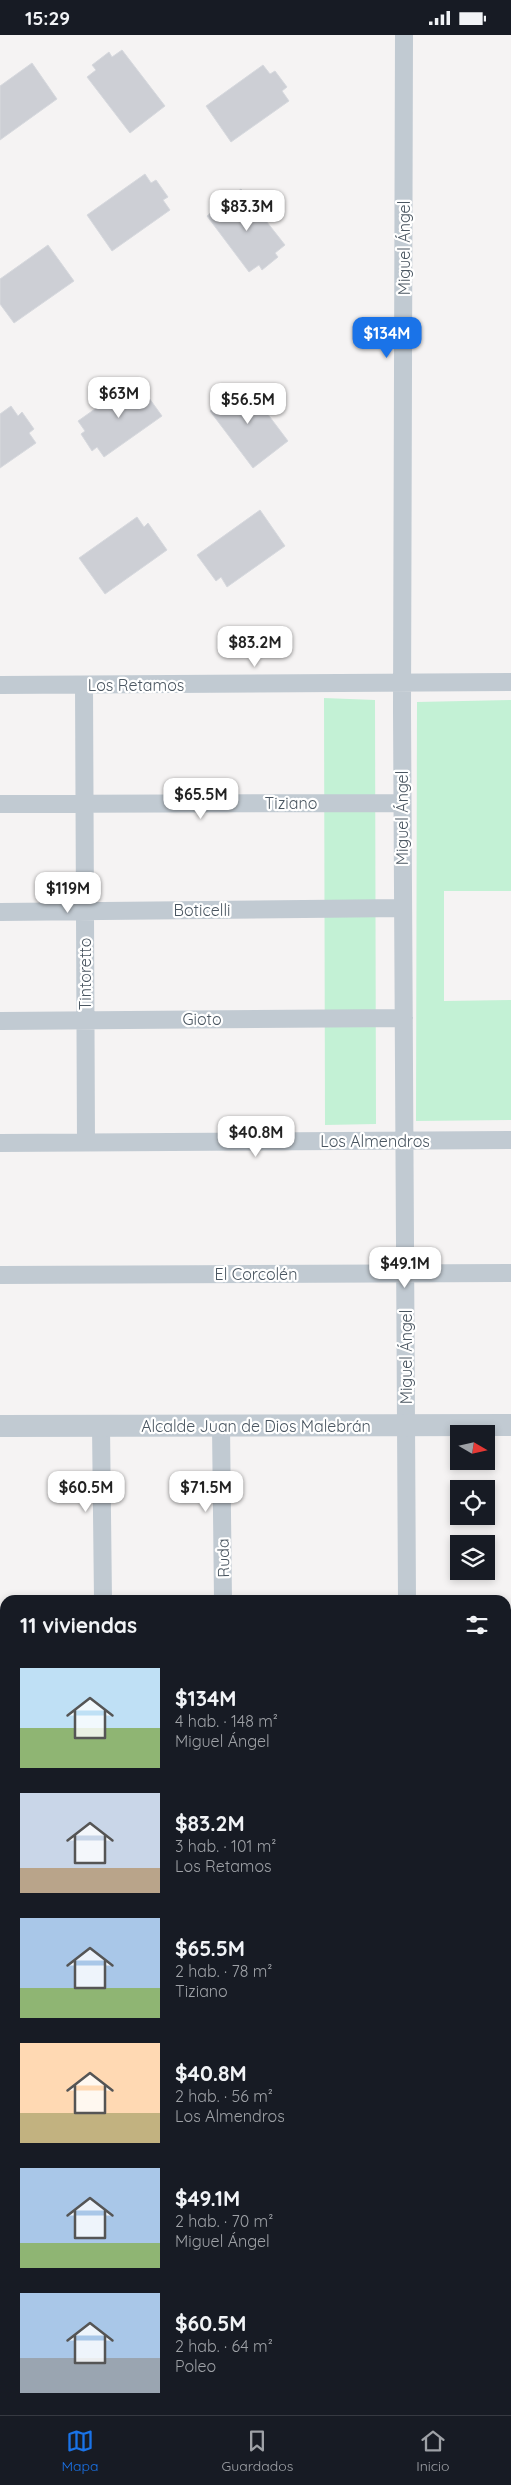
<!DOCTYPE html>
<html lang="es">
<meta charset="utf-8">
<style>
body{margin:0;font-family:Quicksand,sans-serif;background:#20242c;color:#f1f3f6;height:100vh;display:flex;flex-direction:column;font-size:19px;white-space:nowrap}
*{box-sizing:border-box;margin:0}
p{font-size:16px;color:#9ea1a6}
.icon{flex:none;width:28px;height:28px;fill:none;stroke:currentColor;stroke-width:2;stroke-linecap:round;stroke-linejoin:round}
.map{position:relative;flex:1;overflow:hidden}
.panel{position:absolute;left:0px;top:1560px;width:511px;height:820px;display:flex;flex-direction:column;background:#171b24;border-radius:15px 15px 0 0;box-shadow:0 2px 8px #0003}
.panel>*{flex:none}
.needle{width:32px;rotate:99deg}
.controls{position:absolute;left:450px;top:1390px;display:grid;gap:10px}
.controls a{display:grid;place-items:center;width:45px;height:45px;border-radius:0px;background:#171b24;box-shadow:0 2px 8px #0003;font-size:25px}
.price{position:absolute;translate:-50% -42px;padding:0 11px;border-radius:10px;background:#fff;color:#222;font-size:16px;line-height:32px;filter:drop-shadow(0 1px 2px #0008)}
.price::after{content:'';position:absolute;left:50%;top:30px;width:15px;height:11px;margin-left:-8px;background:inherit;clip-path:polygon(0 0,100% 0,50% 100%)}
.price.current{background:#1a73e8;color:#fff}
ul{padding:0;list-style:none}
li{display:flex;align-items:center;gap:15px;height:125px;padding:0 20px}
li span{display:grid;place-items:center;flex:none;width:140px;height:100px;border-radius:0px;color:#555}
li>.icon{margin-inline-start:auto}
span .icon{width:60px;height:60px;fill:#fffc;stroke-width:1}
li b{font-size:21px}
h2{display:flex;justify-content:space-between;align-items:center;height:60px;padding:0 20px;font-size:21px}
.status{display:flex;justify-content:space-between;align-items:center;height:35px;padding:0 25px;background:#171b24;direction:ltr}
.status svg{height:14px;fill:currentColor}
.menu{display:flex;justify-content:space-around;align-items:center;height:70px;border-top:1px solid #363941;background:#171b24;font-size:14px;color:#9ea1a6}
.menu a{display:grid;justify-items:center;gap:2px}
.menu .current{color:#1a73e8}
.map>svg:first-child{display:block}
</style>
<div class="status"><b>15:29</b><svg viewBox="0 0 49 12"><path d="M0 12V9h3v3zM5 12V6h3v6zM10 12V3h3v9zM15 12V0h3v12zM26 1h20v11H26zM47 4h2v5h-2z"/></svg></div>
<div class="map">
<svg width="511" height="2380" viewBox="0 0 511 2380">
<rect width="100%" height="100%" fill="#f5f3f3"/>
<path fill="#c3f1d5" d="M324 663 375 665 376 1089 325 1090Z
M511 665V856H444V966L511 965V1085L416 1086 417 667Z
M270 2375H367V2380H270Z"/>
<path fill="#cdcfd5" stroke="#d7d9de" d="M122 15 165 71 130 98 87 42 96 35 92 30 109 17 112 22Z
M32 28 57 64 0 105V51Z
M263 30 270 39 275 36 287 52 282 56 289 66 231 107 206 71Z
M145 139 151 148 156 145 168 162 163 165 170 175 112 216 87 180Z
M241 154 285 210 275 218 278 222 262 235 259 230 249 237 207 181Z
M48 210 74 246 14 288 0 269V244Z
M136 345 162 381 104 422 97 412 92 416 81 399 85 396 78 386Z
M245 349 288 406 253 433 210 376 220 369 216 364 232 352 236 357Z
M11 371 18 381 22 377 34 394 29 398 36 408 0 433V379Z
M260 475 285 511 227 552 221 542 216 546 197 520Z
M137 482 144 492 148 488 167 515 105 559 79 523Z"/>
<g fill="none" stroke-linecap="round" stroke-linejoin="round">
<path stroke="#c1cad2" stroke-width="18" d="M404 0 402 676 407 1565
M0 650 511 647
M84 650 86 1107
M0 769 402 768
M0 877 403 873
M0 986 404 983
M0 1108 511 1105
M0 1240 511 1238
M101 1391 103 1565
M221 1391 223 1565
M506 1688H511
M0 1690H5
M506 1818H511
M0 1834H5
M506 1946H511
M506 2282H511
M436 2375V2380
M53 2380V2375
M220 2380V2375"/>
<path stroke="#c1cad2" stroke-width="22" d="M0 1391 511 1390"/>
</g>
<g text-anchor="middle" stroke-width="4.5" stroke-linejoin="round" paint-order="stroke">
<g font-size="16" fill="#4a5661" stroke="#fff">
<text transform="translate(404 213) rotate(-90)" y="6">Miguel Ángel</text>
<text x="136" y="656">Los Retamos</text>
<text x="291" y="774">Tiziano</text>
<text transform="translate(402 783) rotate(-90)" y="6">Miguel Ángel</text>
<text x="202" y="881">Boticelli</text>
<text transform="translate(85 939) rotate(-90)" y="6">Tintoretto</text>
<text x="202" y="990">Gioto</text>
<text x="375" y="1112">Los Almendros</text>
<text x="256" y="1245">El Corcolén</text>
<text transform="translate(406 1322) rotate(-90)" y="6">Miguel Ángel</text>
<text x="256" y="1397">Alcalde Juan de Dios Malebrán</text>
<text transform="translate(223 1523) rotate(-91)" y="6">Ruda</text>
</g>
</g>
</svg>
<div class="controls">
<a><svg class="needle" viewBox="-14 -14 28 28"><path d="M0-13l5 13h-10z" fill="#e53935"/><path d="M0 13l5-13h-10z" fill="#9ea1a6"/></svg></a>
<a><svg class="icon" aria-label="locate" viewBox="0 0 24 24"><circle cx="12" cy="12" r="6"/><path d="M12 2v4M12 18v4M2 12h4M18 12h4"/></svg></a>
<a><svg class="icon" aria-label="layers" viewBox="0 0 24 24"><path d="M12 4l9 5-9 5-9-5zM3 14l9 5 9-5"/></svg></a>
</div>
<b class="price" style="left:247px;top:197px">$83.3M</b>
<b class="price current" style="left:387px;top:324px">$134M</b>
<b class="price" style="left:119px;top:384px">$63M</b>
<b class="price" style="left:248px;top:390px">$56.5M</b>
<b class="price" style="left:255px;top:633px">$83.2M</b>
<b class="price" style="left:201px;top:785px">$65.5M</b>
<b class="price" style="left:68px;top:879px">$119M</b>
<b class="price" style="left:256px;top:1123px">$40.8M</b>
<b class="price" style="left:405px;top:1254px">$49.1M</b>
<b class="price" style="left:86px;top:1478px">$60.5M</b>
<b class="price" style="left:206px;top:1478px">$71.5M</b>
<section class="panel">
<h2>11 viviendas<svg class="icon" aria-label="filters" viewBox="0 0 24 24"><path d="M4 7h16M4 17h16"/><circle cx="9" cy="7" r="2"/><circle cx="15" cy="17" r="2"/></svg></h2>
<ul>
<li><span style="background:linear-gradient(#bfe0f5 60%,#8fb573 0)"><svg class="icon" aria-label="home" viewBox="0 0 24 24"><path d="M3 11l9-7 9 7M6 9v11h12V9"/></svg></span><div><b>$134M</b><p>4 hab. · 148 m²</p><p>Miguel Ángel</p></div></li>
<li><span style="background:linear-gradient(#c9d6e8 75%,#b9a48a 0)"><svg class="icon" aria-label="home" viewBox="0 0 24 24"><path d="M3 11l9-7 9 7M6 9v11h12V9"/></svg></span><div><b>$83.2M</b><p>3 hab. · 101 m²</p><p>Los Retamos</p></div></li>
<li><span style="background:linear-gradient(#a9c7e8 70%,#8fb573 0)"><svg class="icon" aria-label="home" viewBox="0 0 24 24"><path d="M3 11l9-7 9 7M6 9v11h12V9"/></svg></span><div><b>$65.5M</b><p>2 hab. · 78 m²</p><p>Tiziano</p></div></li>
<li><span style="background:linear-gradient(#ffd9b3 70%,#c2b280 0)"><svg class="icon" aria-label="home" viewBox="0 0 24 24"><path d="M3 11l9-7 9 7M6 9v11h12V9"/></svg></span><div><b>$40.8M</b><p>2 hab. · 56 m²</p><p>Los Almendros</p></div></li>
<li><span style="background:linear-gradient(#a9c7e8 75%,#8fb573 0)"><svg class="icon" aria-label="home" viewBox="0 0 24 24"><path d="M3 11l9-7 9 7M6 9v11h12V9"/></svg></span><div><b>$49.1M</b><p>2 hab. · 70 m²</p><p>Miguel Ángel</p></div></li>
<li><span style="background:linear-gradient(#a9c7e8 65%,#9aa5b1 0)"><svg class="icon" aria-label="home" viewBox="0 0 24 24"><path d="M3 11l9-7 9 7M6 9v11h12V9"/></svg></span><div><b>$60.5M</b><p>2 hab. · 64 m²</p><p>Poleo</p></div></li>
</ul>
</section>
</div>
<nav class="menu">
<a class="current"><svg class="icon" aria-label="map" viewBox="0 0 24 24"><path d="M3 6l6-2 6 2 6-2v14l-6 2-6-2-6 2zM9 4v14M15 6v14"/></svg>Mapa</a>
<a><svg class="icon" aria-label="saved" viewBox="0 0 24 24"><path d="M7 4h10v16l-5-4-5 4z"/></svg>Guardados</a>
<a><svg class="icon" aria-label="home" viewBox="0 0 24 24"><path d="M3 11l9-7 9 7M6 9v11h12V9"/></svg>Inicio</a>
</nav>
